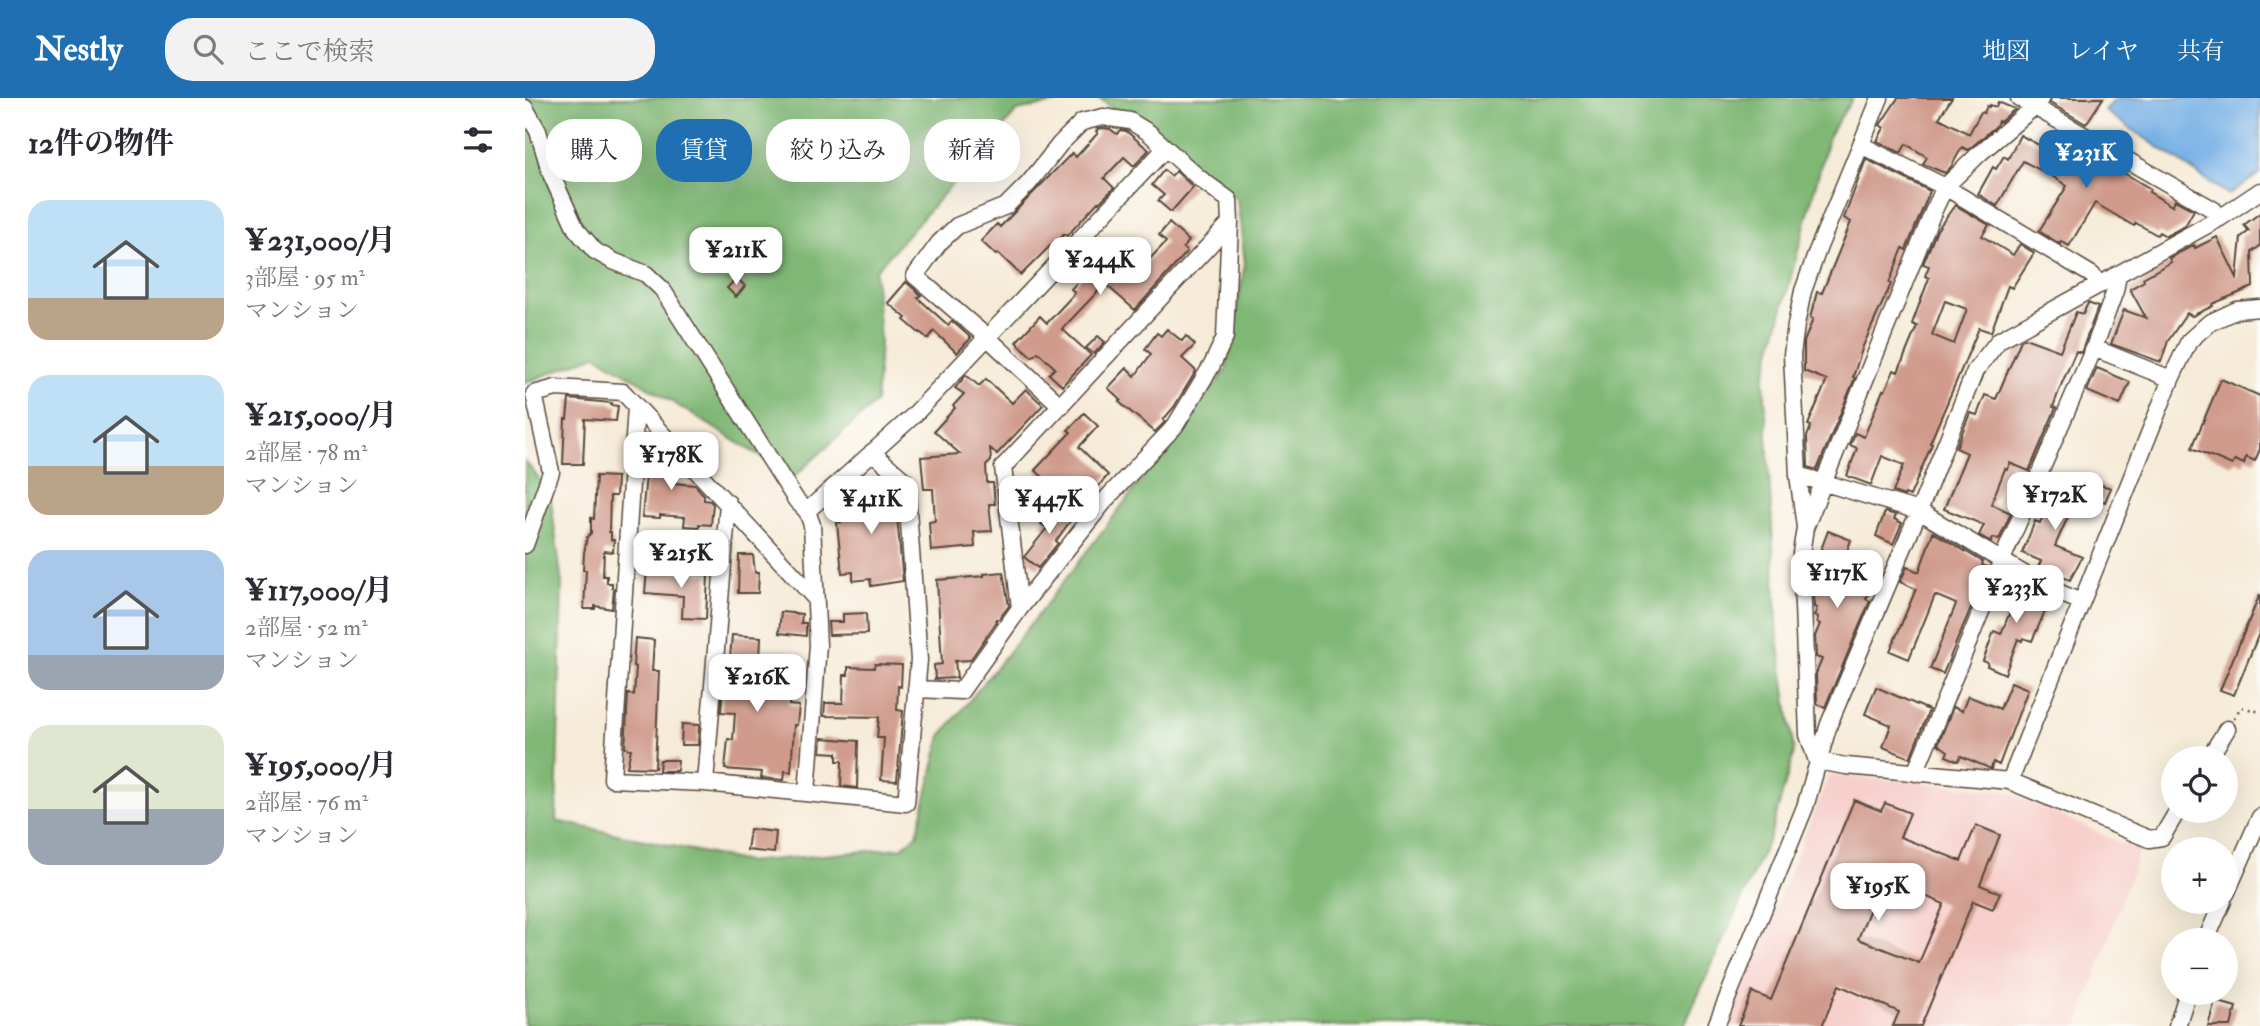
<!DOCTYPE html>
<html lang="ja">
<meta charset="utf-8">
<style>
body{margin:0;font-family:"IM FELL Double Pica","Noto Serif JP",serif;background:#f2f2f3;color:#2b2b33;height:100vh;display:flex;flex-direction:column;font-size:26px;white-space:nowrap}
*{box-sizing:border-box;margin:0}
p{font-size:23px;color:#7c7c81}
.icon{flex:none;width:38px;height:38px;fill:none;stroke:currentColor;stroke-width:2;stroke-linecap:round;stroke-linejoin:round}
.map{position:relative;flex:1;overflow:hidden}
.side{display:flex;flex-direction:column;background:#fff;width:525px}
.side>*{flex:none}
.banner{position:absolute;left:21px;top:21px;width:665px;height:63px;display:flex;gap:14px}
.buttons{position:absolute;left:1636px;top:648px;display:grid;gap:14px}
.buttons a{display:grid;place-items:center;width:77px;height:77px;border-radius:50%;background:#fff;box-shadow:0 7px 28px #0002;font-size:35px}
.price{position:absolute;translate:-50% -60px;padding:0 16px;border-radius:14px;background:#fff;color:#222;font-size:23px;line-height:46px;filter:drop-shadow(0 2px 4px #0008)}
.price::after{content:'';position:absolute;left:50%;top:42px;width:21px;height:16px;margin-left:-10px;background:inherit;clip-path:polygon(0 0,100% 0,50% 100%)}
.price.active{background:#1f6fb2;color:#fff}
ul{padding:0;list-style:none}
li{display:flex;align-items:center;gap:21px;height:175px;padding:0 28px}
li span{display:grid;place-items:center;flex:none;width:196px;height:140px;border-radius:21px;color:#555}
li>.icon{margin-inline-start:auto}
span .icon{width:84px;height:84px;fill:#fffc;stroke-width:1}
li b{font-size:30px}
h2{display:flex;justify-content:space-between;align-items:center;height:84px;padding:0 28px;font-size:30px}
.chip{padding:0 24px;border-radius:28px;background:#fff;box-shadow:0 7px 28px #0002;font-size:24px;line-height:63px}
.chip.active{background:#1f6fb2;color:#fff}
header{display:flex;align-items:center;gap:42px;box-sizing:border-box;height:98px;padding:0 35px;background:#1f6fb2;color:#fff}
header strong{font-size:33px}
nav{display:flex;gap:38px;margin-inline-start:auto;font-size:24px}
.search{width:490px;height:63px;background:#f2f2f3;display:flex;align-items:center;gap:18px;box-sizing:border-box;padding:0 24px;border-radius:28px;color:#7c7c81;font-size:26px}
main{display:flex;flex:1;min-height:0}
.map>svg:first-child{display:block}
</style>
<header>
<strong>Nestly</strong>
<div class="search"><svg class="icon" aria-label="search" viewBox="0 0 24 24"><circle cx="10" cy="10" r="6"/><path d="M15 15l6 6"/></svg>ここで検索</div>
<nav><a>地図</a><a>レイヤ</a><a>共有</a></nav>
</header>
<main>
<section class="side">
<h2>12件の物件<svg class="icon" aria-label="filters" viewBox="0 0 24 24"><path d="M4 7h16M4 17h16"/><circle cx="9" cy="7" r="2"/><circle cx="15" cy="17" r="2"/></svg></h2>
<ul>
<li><span style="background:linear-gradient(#bfe0f5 70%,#b9a48a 0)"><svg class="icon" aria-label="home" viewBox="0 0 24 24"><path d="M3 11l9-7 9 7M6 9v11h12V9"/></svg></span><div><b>¥231,000/月</b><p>3部屋 · 95 m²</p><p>マンション</p></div></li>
<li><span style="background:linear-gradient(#bfe0f5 65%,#b9a48a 0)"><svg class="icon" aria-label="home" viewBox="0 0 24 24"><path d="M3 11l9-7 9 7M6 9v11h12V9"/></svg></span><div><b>¥215,000/月</b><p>2部屋 · 78 m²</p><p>マンション</p></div></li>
<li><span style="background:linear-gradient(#a9c7e8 75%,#9aa5b1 0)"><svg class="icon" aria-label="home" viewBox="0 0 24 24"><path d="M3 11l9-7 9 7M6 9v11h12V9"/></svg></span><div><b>¥117,000/月</b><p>2部屋 · 52 m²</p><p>マンション</p></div></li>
<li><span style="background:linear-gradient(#dfe7d0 60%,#9aa5b1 0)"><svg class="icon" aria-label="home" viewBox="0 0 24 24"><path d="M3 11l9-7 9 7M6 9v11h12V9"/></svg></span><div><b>¥195,000/月</b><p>2部屋 · 76 m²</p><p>マンション</p></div></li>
</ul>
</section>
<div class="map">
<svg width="1735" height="928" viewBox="0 0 1735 928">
<rect width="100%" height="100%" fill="#fdfcf7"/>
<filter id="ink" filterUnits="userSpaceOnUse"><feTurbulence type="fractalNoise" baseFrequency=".0143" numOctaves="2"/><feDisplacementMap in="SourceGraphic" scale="14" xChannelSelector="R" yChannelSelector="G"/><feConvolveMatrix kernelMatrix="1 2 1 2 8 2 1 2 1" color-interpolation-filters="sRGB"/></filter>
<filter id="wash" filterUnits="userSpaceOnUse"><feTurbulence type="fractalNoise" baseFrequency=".00686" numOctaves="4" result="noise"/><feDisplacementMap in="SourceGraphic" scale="28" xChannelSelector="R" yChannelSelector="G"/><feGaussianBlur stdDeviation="1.57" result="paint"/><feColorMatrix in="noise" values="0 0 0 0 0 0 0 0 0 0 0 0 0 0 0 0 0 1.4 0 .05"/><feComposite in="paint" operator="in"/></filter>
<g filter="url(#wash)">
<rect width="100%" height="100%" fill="#f6ebd8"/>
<path fill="#f7d0cc" d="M1304 677 1478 692 1614 753 1553 928H1202Z"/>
<path fill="#7fb774" stroke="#5d7049" stroke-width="2" d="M0 0H554L492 13 350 173 355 244 351 304 269 379 71 257 0 285Z
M573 0H1328L1304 37 1239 280 1253 540 1269 654 1246 736 1159 928H0V363L25 395 37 486 31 723 222 764 376 750 392 737 416 638 506 526 701 272 720 165 712 101Z"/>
<path fill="#75afe5" stroke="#586c82" stroke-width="2" d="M1591 0H1735V75L1704 97 1580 13Z"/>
<g id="blocks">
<path fill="#d09b8d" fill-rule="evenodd" d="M1373 0H1427L1414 20 1444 36 1456 14 1459 15 1462 8 1464 9 1465 7 1471 9 1473 4 1490 11 1475 24 1473 23 1471 28 1443 52 1437 49 1426 69 1420 75 1398 66 1402 59 1381 46 1376 55 1352 43 1359 30 1355 27Z
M1526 0H1578L1561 26 1525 5Z
M578 30 585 31 592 36 595 32 601 33 624 52 609 68 599 59 579 80 589 90 574 105 573 104 542 138 539 136 531 145 529 144 496 177 473 155 471 157 456 143 472 126 475 129 547 55 551 59 573 35 571 33 573 31Z
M1495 37 1527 54 1537 37 1600 73 1599 75 1626 91 1624 94 1647 108 1650 102 1669 112 1660 128 1641 138 1634 134 1632 137 1611 125 1609 128 1570 105 1544 148 1536 143 1535 146 1514 133 1542 88 1527 78 1498 63 1472 108 1453 96 1468 69 1471 71 1479 58 1483 61Z
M1341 61 1405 93 1381 152 1378 150 1364 185 1366 186 1338 248 1328 279 1330 280 1292 372 1283 369 1282 339 1286 328 1283 327 1302 282 1279 273V244L1288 221 1285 220 1292 194 1297 195 1326 124 1319 120Z
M639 72 646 78 651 73 668 89 646 114 633 103 639 97 627 87Z
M1430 107 1464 127 1457 138 1488 157 1495 146 1509 155 1487 190 1483 188 1466 234 1454 230 1405 345 1407 346 1385 398 1380 396 1379 398 1368 394 1379 367 1357 358 1346 387 1322 378 1332 350 1325 347 1330 335 1339 339 1358 292 1360 293 1369 272 1373 274 1392 228 1387 226 1404 180 1400 178 1404 168 1398 166 1412 132ZM1420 203 1442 211 1429 246 1407 237Z
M1735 115V148L1727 154 1728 189 1687 206 1688 208 1667 218 1662 215 1643 243 1636 264 1586 246 1599 212 1621 220 1605 191 1619 183 1618 180 1646 164 1644 160 1669 147 1670 150 1692 139 1712 180 1716 139 1724 133 1719 127Z
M644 125 664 143 658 150 662 154 610 212 580 186 537 231 566 257 537 288 524 276 530 270 513 254 507 259 491 244 515 218 522 225 550 195 546 191 559 177 557 175 560 172 551 164 576 138 586 147 589 144 617 169 641 144 634 137Z
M212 180 220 188 211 199 202 190Z
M381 184 396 197 393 200 423 227 427 223 446 240 432 255 409 233 403 241 395 234 394 235 379 222 381 220 363 205Z
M1563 205 1573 209 1556 255 1551 253 1537 285 1528 309 1531 310 1504 373 1485 365 1482 372 1480 371 1466 406 1486 415 1474 442 1468 440 1466 444 1454 437 1459 427 1419 411 1442 355 1431 350 1445 315 1452 317 1460 297 1471 301 1496 242 1500 240 1535 253 1551 214 1558 216Z
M642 231 657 243 661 238 670 247 657 260 671 273 649 309 638 322 640 324 630 334 594 304 596 302 583 290 602 270 610 278 626 256 620 251 632 235 636 238Z
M573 238 580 244 569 256 561 250Z
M1572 270 1605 284 1595 307 1562 293Z
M441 277 454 288 461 281 487 305 501 291 518 307 472 356 465 350 466 363 461 368 462 385H468L470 406H464L467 433 449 434 450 449 406 453 404 424 410 423 408 391H399L396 359 435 356 409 333 430 310 428 308 439 296 430 290Z
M1696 281 1735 298V351L1730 363 1721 359 1719 366 1710 362 1707 367 1667 350Z
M44 301 87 305 86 307 93 308 91 323 60 321 58 366H38L40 321H42Z
M559 315 573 328 554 349 583 377 568 395 560 388 546 404 510 372 546 334 543 332Z
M120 337H124L132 346V349L136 350 135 360H146L148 363V385L170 387 179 397V402L185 403 188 406 186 427 174 426V429L159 428 160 419 135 417V420L117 419 123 357H118Z
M1534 377 1557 387 1530 448 1557 459 1545 482 1513 469 1516 463 1497 455 1510 423 1515 425Z
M71 378 92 379 91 398H85L84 434H86V442H89L88 454 79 453 78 478H82V485H87V490L89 491 87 511 70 508V511H59L61 472H58L59 455 62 439 66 435V420L69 421Z
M1573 386 1586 390 1580 404 1568 399Z
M340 387H369L378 483 346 488 345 481 328 483V474L317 475 312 425 316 424 315 420 322 419V391L340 389Z
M531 406 548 419 531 443 533 445 513 470 499 459 522 430 516 426Z
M1360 414 1371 417 1369 421 1377 425 1368 446 1351 438Z
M1303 433 1326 442 1318 464 1342 474 1341 478 1349 481 1341 501 1345 503 1300 609 1292 606 1291 576 1297 561 1291 559 1290 538 1295 526 1292 524 1293 519 1289 518 1292 510 1289 509 1288 486 1291 476 1287 475Z
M1408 434 1458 464 1457 467 1463 469 1418 576 1405 571 1431 506 1410 497 1384 561 1365 553 1391 491 1375 484 1382 469 1394 474Z
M214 457H228L230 474H234L233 495H213Z
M122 471 183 477 181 521 157 520 158 498 120 495Z
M478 474 484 508 474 521H471V525L445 562 430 563 432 580 410 581 409 567 417 566 412 482 459 478V476Z
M1488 482 1525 502 1507 543 1498 540 1497 543 1493 541 1480 576 1462 568 1463 565 1458 563 1469 533 1476 536 1486 511 1478 508Z
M1735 496V533L1709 597 1695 592Z
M256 514 277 516 276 525H281V538L254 535Z
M341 515 342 536 304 537 303 524H318V516Z
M207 537 236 539 234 583 264 586V589H266L264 607 274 608 272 627H269L266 674 260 673 259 682 236 680 237 674 200 671 203 641 208 642 210 615 196 614 200 570 204 571Z
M110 540 129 542 127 573H134L130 670 102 669 106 651 100 650 103 596 109 597 111 569 108 568Z
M350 566 377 567 376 589 373 588 372 612 378 613 372 683 356 682 359 640H352L354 619 299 618 300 605H318L319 577H323V569L349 570Z
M1486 584 1503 591 1474 667 1468 664 1466 671 1436 658 1433 663 1421 658 1423 653 1413 646 1428 609 1437 613 1443 598 1475 611Z
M1351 589 1404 612 1385 660 1358 649 1366 627 1340 616Z
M157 626 174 627 173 647H156Z
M297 640 333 643 332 690 316 688 317 663H312V655L296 654Z
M135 662H153L152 673H134Z
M1329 702 1356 713 1360 705 1385 715 1375 739 1436 763 1451 727 1475 737 1455 787 1475 795 1468 811 1448 803 1396 928H1368L1374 914 1314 887 1297 928H1213L1227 894 1246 902ZM1365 783 1419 806 1394 865 1333 841 1348 803 1356 806Z
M225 731 251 734 249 755 222 752Z
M1690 903 1711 909 1706 928H1683Z"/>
</g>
</g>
<g filter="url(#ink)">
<use href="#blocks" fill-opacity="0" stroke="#57473a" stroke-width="2"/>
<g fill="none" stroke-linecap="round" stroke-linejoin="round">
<defs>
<path id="minor" d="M1494 0 1689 112 1695 120
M0 10 13 33 26 76 51 131 70 153 88 163 121 176 137 191 271 402 282 413 287 427 293 547 282 695
M1336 47 1420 89 1567 177 1575 187
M1569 250 1646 281
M111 308 87 681 180 685 381 705 394 562 381 384 347 354
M1273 377 1394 413 1519 488 1556 504
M282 413 388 318 640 51
M1280 429 1273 377 1267 257 1271 227 1278 193 1293 151 1355 0
M0 447 26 374 9 296 31 290 98 294 291 501
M495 510 582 400 650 328 687 267 700 239 705 125
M391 591 436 593 495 510 478 369 705 125 704 102 674 80 623 34 605 23 578 19 557 24 535 46 504 85 481 108 432 128 414 145 390 178 463 240 536 308
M1684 660 1702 631
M1292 663 1283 637 1276 455 1280 430 1408 114 1420 89 1455 55 1510 8 1516 0
M1292 663 1321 668 1485 683 1624 741 1637 739 1653 712
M1390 675 1477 462 1569 250 1590 193 1593 177
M1485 683 1646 281 1664 243 1684 225 1712 212 1735 210
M180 685 203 405
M1701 796 1735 719
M1681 842 1698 803
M1191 928 1280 709 1304 626 1394 413 1450 273 1474 242 1695 120 1735 93
M1652 928 1663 894"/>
</defs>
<use href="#minor" stroke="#57473a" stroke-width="19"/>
<path stroke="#57473a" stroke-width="2.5" stroke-dasharray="2 5" stroke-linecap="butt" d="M1709 620 1716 609 1735 614"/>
<use href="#minor" stroke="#fff" stroke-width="16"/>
</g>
</g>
</svg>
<div class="buttons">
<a><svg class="icon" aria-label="locate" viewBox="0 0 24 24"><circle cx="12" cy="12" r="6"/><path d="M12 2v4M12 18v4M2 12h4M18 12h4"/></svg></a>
<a>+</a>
<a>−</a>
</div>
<b class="price active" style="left:1561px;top:92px">¥231K</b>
<b class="price" style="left:211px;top:189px">¥211K</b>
<b class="price" style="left:575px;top:199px">¥244K</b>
<b class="price" style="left:146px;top:394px">¥178K</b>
<b class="price" style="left:1530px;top:434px">¥172K</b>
<b class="price" style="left:346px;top:438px">¥411K</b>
<b class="price" style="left:524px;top:438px">¥447K</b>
<b class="price" style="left:156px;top:492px">¥215K</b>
<b class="price" style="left:1312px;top:512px">¥117K</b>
<b class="price" style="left:1491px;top:527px">¥233K</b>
<b class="price" style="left:232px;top:616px">¥216K</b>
<b class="price" style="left:1353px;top:825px">¥195K</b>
<div class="banner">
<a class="chip">購入</a>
<a class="chip active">賃貸</a>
<a class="chip">絞り込み</a>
<a class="chip">新着</a>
</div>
</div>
</main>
